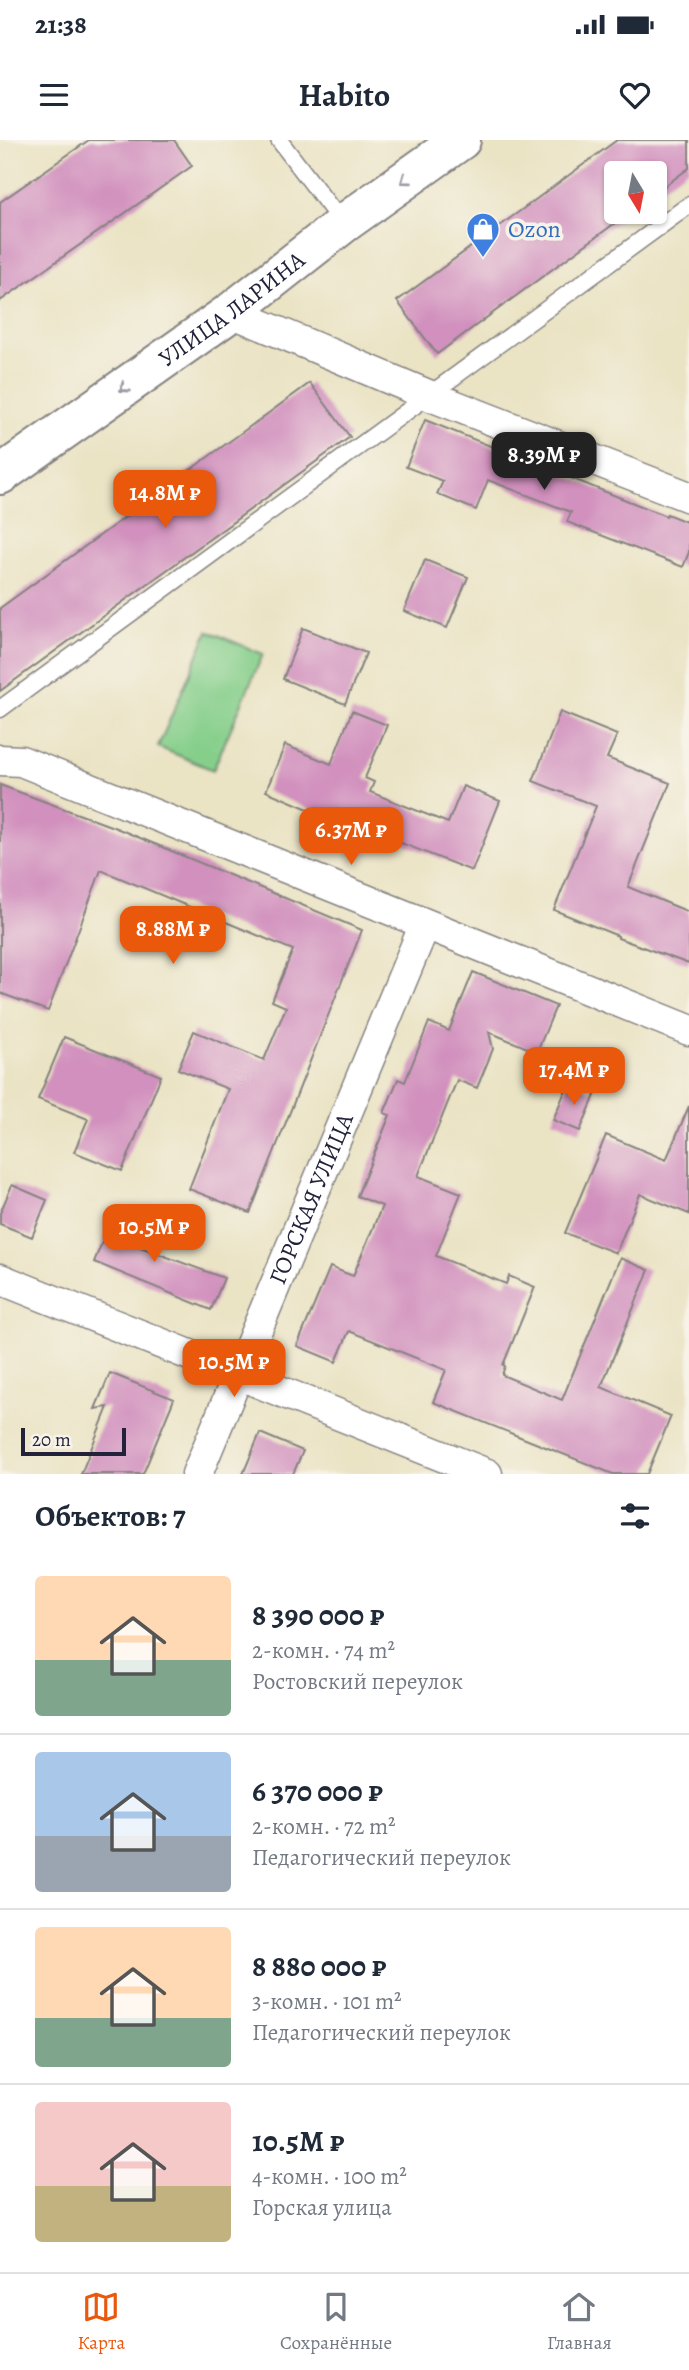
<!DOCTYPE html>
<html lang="ru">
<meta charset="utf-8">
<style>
body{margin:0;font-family:Alegreya,serif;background:#f6f6f7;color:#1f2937;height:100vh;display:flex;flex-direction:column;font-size:26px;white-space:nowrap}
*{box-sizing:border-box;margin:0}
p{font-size:23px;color:#747a83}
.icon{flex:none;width:38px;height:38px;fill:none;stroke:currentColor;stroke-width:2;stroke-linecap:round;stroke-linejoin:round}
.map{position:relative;height:1334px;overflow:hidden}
.panel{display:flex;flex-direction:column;background:#fff;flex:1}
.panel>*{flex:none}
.needle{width:46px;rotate:170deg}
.tools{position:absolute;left:604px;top:21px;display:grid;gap:14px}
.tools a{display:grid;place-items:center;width:63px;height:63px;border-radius:7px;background:#fff;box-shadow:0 2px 5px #0004;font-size:35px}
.scale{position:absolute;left:21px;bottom:18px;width:105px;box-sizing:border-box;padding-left:7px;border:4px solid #22223b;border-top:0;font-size:19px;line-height:24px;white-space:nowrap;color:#22223b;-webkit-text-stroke:5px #f7f3e8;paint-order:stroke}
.price{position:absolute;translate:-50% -60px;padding:0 16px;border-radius:14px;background:#ea580c;color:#fff;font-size:23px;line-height:46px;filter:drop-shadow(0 2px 4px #0008)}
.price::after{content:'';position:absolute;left:50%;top:42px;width:21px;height:16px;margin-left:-10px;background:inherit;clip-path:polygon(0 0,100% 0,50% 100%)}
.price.active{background:#222;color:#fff}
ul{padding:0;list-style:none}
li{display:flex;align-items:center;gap:21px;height:175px;padding:0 35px}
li+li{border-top:2px solid #e0e1e3}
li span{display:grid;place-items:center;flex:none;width:196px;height:140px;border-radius:7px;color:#555}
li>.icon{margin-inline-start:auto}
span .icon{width:84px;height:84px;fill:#fffc;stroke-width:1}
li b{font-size:30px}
h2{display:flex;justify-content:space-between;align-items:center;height:84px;padding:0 35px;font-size:30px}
.status{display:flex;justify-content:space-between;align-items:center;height:49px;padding:0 35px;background:#fff;direction:ltr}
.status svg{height:19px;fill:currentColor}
header{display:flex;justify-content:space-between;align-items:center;height:91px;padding:0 35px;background:#fff;font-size:32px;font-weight:700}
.dock{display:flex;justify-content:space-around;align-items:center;height:98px;border-top:2px solid #e0e1e3;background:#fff;font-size:19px;color:#747a83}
.dock a{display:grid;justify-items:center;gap:4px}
.dock .active{color:#ea580c}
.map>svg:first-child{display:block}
</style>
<div class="status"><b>21:38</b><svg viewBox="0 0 49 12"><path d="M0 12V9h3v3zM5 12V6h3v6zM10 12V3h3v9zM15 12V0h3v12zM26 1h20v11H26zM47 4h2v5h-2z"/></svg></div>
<header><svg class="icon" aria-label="menu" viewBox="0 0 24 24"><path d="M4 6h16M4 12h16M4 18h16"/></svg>Habito<svg class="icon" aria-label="heart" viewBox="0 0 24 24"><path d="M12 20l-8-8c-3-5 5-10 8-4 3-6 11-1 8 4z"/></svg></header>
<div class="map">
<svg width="689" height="1334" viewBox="0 0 689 1334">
<rect width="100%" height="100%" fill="#f7f3e8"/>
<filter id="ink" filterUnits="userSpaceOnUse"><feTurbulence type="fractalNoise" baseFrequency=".0143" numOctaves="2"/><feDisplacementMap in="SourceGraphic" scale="14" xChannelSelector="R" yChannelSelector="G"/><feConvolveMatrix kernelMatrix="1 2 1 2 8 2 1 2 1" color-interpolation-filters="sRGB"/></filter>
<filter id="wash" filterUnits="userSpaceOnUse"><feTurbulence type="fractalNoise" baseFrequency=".00686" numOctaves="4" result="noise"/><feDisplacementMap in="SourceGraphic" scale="28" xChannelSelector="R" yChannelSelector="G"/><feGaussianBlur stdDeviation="1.57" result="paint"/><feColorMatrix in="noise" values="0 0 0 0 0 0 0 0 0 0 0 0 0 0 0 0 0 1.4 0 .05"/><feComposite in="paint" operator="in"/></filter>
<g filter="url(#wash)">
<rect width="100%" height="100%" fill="#eae3c4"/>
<path fill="#86cf8b" stroke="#547863" stroke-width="2" d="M208 491 263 514 213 630 158 607Z"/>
<g id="blocks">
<path fill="#d190be" d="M89 0H174L192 26 0 161V62Z
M617 0H689V28L654 54V33H616V72H630L437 214 397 161Z
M310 243 350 297 0 551V468Z
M425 280 666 376 667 374 689 383V412L683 427 567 382 571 372 488 340 476 370 437 354 443 341 406 327Z
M425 420 468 437 447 488 404 471Z
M303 488 366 513 345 564 283 539Z
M352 571 387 585 365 638 374 642 370 652 448 683 463 646 500 661 472 731 356 685 355 689 266 651 285 605 331 624Z
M560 572 617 595 607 618 670 643 628 747 689 772V824L618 798V796L554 770 596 666 533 641Z
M0 645 116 688 362 790 250 1073 189 1049 228 949 178 929 194 891 264 920 286 867 272 861 293 810 101 730 48 871 0 853Z
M473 832 556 866 537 912 489 892 493 909 477 948 457 940 418 1036 461 1053 436 1116 506 1144 509 1136 535 1147 503 1225 505 1226 502 1235 562 1260 620 1118 649 1130 601 1247 671 1276 647 1334H613L433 1262 446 1230 349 1191 336 1222 297 1206 330 1127 353 1136 382 1066 357 1056 390 975 384 973 398 939 405 942 429 882 449 891Z
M64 897 161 936 122 1031 74 1012 88 979 38 959Z
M569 942 596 953 580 991 553 980Z
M689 966V1074L640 1054 616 1113 565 1093 606 995 666 1020Z
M12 1045 47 1060 32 1097 0 1084V1073Z
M115 1071 149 1085 140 1107 224 1138 211 1170 94 1122Z
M110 1233 174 1259 143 1334H81L108 1267 95 1269Z
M260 1293 303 1311 293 1334H243Z"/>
</g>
</g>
<g filter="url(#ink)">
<use href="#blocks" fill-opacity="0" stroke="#868280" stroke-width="2"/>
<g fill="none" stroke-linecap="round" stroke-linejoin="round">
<defs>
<path id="lane" d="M279 0 343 84
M0 569 689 65"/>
<g id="street">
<path d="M231 172 428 255 689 357"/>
<path d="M0 620 21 621 689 890"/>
<path d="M0 1139 487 1334"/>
<path id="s1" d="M197 1334 425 784"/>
</g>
<g id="primary">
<path id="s2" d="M0 335 231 172 343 84 461 0"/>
</g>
</defs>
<use href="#lane" stroke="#868280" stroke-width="19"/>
<use href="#street" stroke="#868280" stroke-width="33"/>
<use href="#primary" stroke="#868280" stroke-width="42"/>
<use href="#lane" stroke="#fff" stroke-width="16"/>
<use href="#street" stroke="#fff" stroke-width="30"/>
<use href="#primary" stroke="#fff" stroke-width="38"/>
</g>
<defs><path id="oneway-chevron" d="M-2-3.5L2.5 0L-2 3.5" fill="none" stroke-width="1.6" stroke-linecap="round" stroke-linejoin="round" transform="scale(1.75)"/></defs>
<g stroke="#9c9ca7">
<use href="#oneway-chevron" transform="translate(405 40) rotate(144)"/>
<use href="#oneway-chevron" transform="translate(124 248) rotate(145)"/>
</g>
</g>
<defs>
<symbol id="shop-pin" viewBox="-11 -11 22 30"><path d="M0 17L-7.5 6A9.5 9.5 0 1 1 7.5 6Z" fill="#3f7fe0" stroke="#f7f3e8"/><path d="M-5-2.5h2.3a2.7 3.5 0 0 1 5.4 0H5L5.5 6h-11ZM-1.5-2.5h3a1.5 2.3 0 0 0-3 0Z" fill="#fff"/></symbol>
</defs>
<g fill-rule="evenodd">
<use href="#shop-pin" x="464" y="70" width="38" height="52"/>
</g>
<g text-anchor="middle" stroke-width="7" stroke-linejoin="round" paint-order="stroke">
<g font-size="24" fill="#366cbe" stroke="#f7f3e8" text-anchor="start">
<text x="508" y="97">Ozon</text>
</g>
<g font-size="24" fill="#22223b" stroke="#f7f3e8">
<text dy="8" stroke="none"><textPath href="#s2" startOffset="285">УЛИЦА ЛАРИНА</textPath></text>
<text dy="8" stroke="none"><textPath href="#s1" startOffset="298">ГОРСКАЯ УЛИЦА</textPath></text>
</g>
</g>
</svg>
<div class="tools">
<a><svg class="needle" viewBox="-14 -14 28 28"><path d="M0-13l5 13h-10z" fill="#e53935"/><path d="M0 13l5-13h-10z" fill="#747a83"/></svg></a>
</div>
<div class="scale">20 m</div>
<b class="price active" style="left:544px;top:352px">8.39M ₽</b>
<b class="price" style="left:165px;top:390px">14.8M ₽</b>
<b class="price" style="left:351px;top:727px">6.37M ₽</b>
<b class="price" style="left:173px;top:826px">8.88M ₽</b>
<b class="price" style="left:574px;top:967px">17.4M ₽</b>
<b class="price" style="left:154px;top:1124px">10.5M ₽</b>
<b class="price" style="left:234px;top:1259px">10.5M ₽</b>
</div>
<section class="panel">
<h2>Объектов: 7<svg class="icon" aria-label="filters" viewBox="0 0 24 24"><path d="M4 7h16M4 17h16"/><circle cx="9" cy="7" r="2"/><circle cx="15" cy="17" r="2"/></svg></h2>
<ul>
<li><span style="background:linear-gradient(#ffd9b3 60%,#7fa58c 0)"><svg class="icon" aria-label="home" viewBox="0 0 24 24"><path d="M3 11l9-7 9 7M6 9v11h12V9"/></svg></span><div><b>8 390 000 ₽</b><p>2-комн. · 74 m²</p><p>Ростовский переулок</p></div></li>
<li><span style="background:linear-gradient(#a9c7e8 60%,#9aa5b1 0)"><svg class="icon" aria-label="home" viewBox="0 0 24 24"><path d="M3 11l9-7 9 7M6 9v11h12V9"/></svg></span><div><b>6 370 000 ₽</b><p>2-комн. · 72 m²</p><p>Педагогический переулок</p></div></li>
<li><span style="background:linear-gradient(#ffd9b3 65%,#7fa58c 0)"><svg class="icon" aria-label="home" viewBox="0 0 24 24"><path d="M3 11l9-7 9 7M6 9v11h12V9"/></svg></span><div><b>8 880 000 ₽</b><p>3-комн. · 101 m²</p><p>Педагогический переулок</p></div></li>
<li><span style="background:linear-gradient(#f6c9c9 60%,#c2b280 0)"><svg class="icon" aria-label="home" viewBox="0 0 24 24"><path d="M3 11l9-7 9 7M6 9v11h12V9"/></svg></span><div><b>10.5M ₽</b><p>4-комн. · 100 m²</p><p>Горская улица</p></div></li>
</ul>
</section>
<nav class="dock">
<a class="active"><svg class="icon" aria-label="map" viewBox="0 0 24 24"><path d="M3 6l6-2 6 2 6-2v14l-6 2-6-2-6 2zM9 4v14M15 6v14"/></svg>Карта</a>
<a><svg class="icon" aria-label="saved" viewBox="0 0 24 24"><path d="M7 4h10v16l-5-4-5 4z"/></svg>Сохранённые</a>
<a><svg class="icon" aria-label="home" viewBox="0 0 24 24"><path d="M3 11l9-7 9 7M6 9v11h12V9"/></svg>Главная</a>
</nav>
